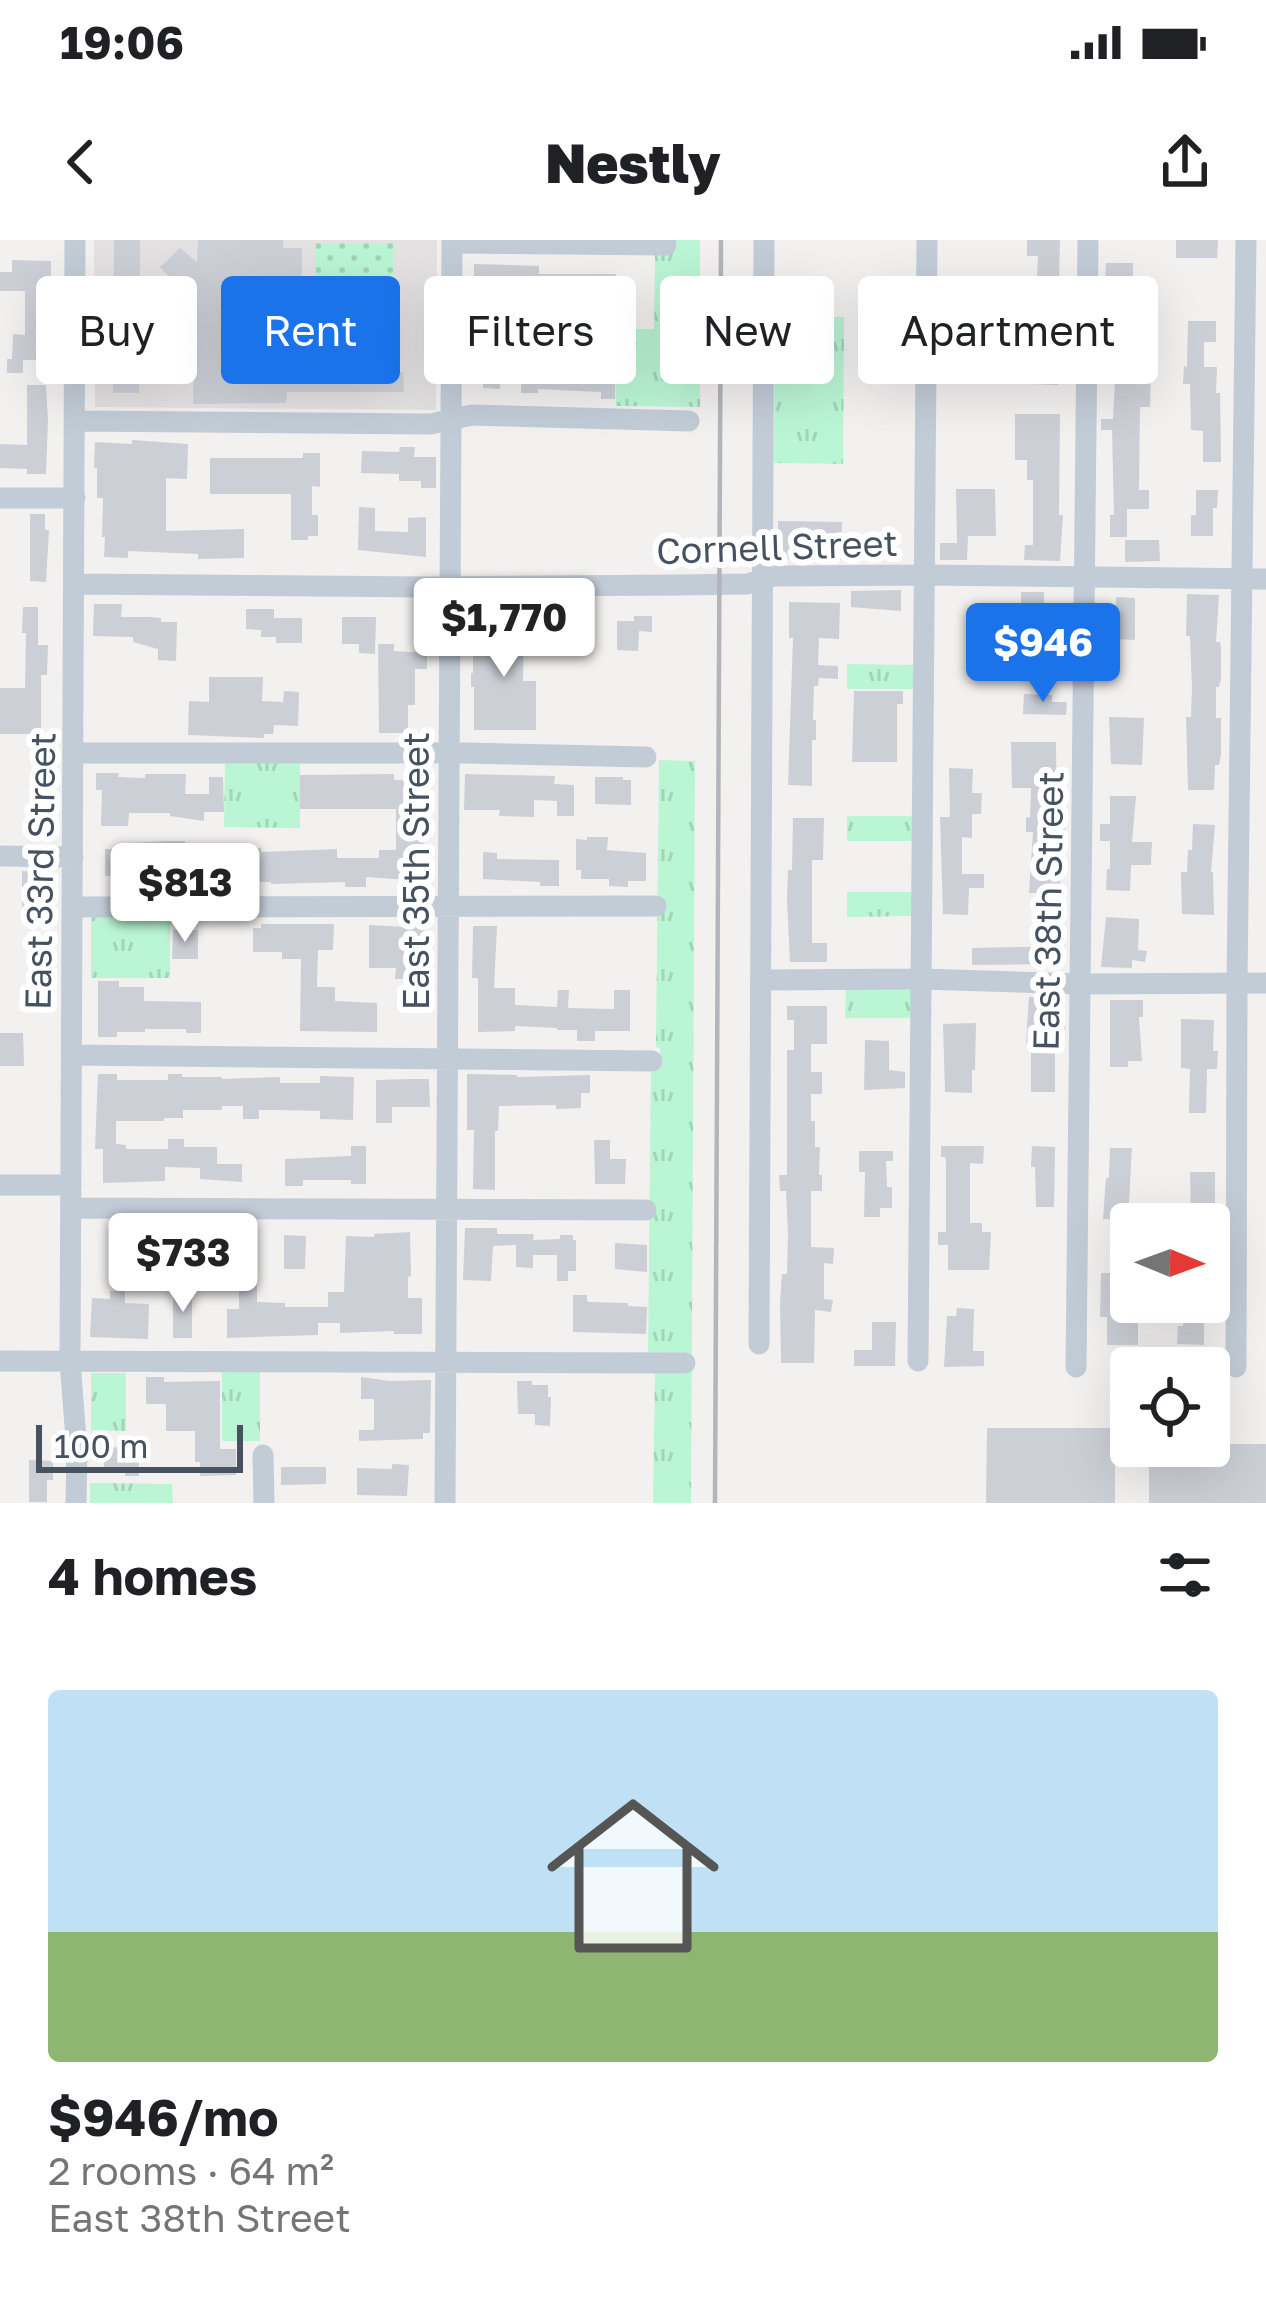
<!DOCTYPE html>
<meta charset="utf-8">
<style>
body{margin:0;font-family:"Golos Text",sans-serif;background:#f6f6f6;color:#202124;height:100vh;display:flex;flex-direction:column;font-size:45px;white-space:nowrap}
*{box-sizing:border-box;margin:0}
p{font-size:39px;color:#757577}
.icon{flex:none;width:66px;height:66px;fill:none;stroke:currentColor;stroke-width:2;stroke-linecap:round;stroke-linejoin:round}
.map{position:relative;height:1263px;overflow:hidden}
.panel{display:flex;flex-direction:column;background:#fff;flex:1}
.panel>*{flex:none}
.guide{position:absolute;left:36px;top:36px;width:1194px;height:108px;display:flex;gap:24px}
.needle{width:78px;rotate:91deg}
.tools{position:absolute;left:1110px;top:963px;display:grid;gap:24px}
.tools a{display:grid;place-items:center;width:120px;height:120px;border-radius:12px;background:#fff;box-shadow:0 12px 48px #0002;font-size:60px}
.scale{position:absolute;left:36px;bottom:30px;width:207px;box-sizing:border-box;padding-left:12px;border:6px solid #465260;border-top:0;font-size:33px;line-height:42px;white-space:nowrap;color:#465260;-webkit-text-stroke:9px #fff;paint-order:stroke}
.price{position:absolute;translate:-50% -102px;padding:0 27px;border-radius:12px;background:#fff;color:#222;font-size:39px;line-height:78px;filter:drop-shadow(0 3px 6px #0008)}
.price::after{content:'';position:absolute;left:50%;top:72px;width:36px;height:27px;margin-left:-18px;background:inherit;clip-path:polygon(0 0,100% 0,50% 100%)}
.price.active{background:#1a73e8;color:#fff}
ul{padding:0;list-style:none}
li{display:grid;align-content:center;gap:24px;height:636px;padding:0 48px}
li+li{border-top:3px solid #e0e0e0}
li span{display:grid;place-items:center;height:372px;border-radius:12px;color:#555}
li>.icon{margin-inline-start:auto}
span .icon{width:216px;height:216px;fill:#fffc;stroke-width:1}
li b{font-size:51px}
h2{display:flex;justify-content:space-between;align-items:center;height:144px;padding:0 48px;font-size:51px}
.chip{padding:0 42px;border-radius:12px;background:#fff;box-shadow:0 12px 48px #0002;font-size:42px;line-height:108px}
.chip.active{background:#1a73e8;color:#fff}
.status{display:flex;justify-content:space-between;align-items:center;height:84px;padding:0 60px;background:#fff;direction:ltr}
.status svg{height:33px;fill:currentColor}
header{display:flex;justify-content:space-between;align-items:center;height:156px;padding:0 48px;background:#fff;font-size:54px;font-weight:800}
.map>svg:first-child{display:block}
</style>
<div class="status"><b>19:06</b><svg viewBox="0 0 49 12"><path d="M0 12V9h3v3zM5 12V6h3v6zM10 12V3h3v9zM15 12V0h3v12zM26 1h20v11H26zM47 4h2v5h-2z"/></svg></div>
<header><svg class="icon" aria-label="back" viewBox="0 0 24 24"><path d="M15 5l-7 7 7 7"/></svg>Nestly<svg class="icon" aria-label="share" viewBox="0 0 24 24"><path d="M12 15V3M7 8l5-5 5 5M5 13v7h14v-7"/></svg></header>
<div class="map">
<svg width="1266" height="1263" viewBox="0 0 1266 1263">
<defs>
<pattern id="grass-tufts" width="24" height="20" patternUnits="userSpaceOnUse" patternTransform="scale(3)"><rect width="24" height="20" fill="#baf5d4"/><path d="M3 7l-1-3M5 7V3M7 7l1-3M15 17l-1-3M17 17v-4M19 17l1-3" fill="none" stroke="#a1d4b9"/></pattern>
<pattern id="park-dots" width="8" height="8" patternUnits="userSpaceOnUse" patternTransform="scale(3)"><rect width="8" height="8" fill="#baf5d4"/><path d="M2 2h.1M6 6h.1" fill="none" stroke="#a1d4b9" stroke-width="1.8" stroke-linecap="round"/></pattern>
</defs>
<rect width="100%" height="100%" fill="#f3f0f0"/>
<path fill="#e4e1e2" d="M94 0H437L436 170 95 167Z"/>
<path fill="url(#grass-tufts)" d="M665 0H700V167L616 166 617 89H654L655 15Z
M775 76 844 77 843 224 774 223Z
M847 424 919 425V449H847Z
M659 520 695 521 691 1263H653L655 1129 684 1113 648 1112 651 826H659L660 808 656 807Z
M225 522 300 523V588L224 587Z
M847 576H914V601H847Z
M847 652H913V676L847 677Z
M170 675V738H91V677Z
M846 749 915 750V778H845Z
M222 1130H260V1201H222Z
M91 1133H126V1191L91 1190Z
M90 1243 172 1244 173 1263H90Z"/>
<path fill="url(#park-dots)" d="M316 3H394L393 119H316Z"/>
<path fill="#cccfd6" d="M114 0H140L139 153H113Z
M198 0H283V8H302L301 124 384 125V133L403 132 404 152H287L286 163 193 164 194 124 183 134 160 110 173 97V41L160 27 180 8 197 22Z
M1027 0H1060L1059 45H1069L1068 67H1059V98H1068L1067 115H1059L1058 145 1031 144V97H1035V71H1042L1043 38H1037L1038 16H1027Z
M1176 0H1218L1217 18H1176Z
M12 20 51 21V39L42 38 38 120H23V133H7V119H12L13 94 25 95V51H0V32H12Z
M1106 23H1133V46L1155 45V64H1141L1140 85 1139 124H1151L1150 167H1140L1139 250H1149V269H1127V297H1110V275H1114L1112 190H1101V179H1113L1115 138H1112L1115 93H1109V76L1114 77V42H1105Z
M474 24 539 26V34H616V66H580V52L515 50V87H501L500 149 483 148 485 87H479V50H474Z
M954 46 980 47V74H986V103H980V128H956Z
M866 49H895L896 76H902V92H898V143L864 142V123L870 124 871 92H862L863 76H867Z
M1188 81H1216V102H1204V127H1217L1216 153H1220L1221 222H1203V191L1191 190 1190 144H1183L1184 126 1187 127Z
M616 89 615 159H601V152L579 151 538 149V153H521L522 103H539V122L579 123V119H594L593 90Z
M27 145H46L48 180 46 234H27V229L0 228V204L27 205Z
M1015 174H1060L1059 275H1063L1060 321 1024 320 1025 305H1033V240H1027V220H1015Z
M132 200 188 204 187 239 166 238V291L244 289V318L198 319V314L128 311V318L104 317 105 297H102L103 258H97V228H94L95 202 132 204Z
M400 207H415L414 217H436V248H421V241H399V234L361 233 362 211 399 212Z
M303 213H320V247L312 246V275H318V296H308V300H291V254H210V218H303Z
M956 249H995L996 296H968L967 320H940V303H957Z
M1196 250H1218L1217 268H1213V296H1191V275H1196Z
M359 267 375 268V291L408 292V278L426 277V317L358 310Z
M30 274H45V290H49L46 342 30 341Z
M778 281 842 282 841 320 778 319Z
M1125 300H1159L1160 321 1125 322Z
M901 350V371L851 367V351Z
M1021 352H1044V375L1058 376V399L1002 398V385H1011V375H1021Z
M1187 354 1219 355 1216 402H1220L1221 409V439L1219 447H1216V478H1221V514L1219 525H1215L1214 550H1188L1186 477H1191L1192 447 1190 396H1186Z
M1116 357 1135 358V400L1115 399Z
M789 362 840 363 839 399 819 398 818 425 838 426V439L819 438 818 446H814L813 480H816V500H812V546L788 545 793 398H789Z
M94 364H122L121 377H149L161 378V382H177L176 421 158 420V409L133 402V397L93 396Z
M23 367H38V405H48L47 435H41V494H0V448H25L26 393H22Z
M246 369H274V378H302V403H276V397H261V390L246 389Z
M506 370 535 371V386H524L523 441H536V490H474V447H471V433H473V411H481L480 398H505Z
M634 376H652V392L639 391 638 411 617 410V381H634Z
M342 377H376L375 414 359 413V404H342Z
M378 404H394V411L427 413V429H415V465H408V493H379Z
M209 437H263L262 461 283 462 284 451 299 452 298 486 274 485 273 494H264V498L188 495 189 461 209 462Z
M854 451H903V464H897V522H852Z
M1024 454 1052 455V462H1067L1066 475 1023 474Z
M1109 477 1144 478 1142 525 1111 524Z
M1011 502H1056L1057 578H1066L1065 593H1061L1060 653H1029L1033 592H1026V577L1030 578 1031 548H1012Z
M949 528 973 529 972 553H982L981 574H972V598L962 597V634H984V648H969L968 675 943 674 940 577H950Z
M96 533H119L118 537 145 538V534H186L185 554H209V537H223L224 572H204V581L170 576V573H129L128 586H101L102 550H96Z
M394 534V540L427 541V552H424L423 641 366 637V647H345V642L271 644V642H225V608H261V612L337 609V618H379V610H396V569H300V535Z
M465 534 555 536 554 544 574 545V576H557V561L534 560V577L499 576 500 570H464Z
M595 537H623V540H631V565L595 564Z
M1110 556H1136L1132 602H1152L1151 625H1131L1130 651 1106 650 1107 629H1110V601H1100V584H1110Z
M793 578H824L823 620H812V703H827V722H790L787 660 788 630H792Z
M1193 584 1215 585 1211 632H1213L1214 675 1182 674 1181 632H1187L1188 610H1192Z
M587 597H608L607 610 646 613V641H628V647L609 646V639H581V630H576V599L587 600Z
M168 601H185V641H168V634L105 636V609L131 610V603Z
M483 612 497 613V619L559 620V646H540V642L483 639Z
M22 631 52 632 51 675 22 674Z
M1106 677 1139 679 1138 710 1147 711 1145 722 1132 720V728L1101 727Z
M261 684H334L333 710H318L317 747H335V761L377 763V792L300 791 301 719H282V712H253V688H261Z
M369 685 426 688 425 709H411L410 739H395L396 728H369Z
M473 686H497L494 748H515V765L557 767 558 750H569L568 768 614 769V750H630V791H595V801H577V790H557V788L515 786V791L478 792V738H472Z
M173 690H198V719H172Z
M1016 707H1053V724L972 725V708Z
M98 741H119V747H144V761L201 762V793H186V789H145V792H117V797H98Z
M1029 757 1048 758V765H1055V781H1065L1064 803H1055V852H1031V803H1026Z
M1110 760H1143V777H1139L1142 821H1128V827H1110Z
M787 766H827V804H811V832H822V854H811V881H815V907H820L819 935H822V951H811V1007L834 1008 833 1024 824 1023V1059L833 1060 831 1072 815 1070 814 1123H781L780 1062 782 1034H787L788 994 786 951H780L779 935H787V810H794V780H787Z
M1181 779 1214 780 1213 811H1218L1217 829H1207L1206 873H1189L1190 829 1181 828Z
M976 783 975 830H972V853L945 852 943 784Z
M0 793H23L24 826H0Z
M865 800 889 801V830L905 832V848L864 850Z
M98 834H117V840H168V834H182V837H222V839L280 837V843H320V836L354 837 353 880 320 879V871L280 870H259V879H243V866H222V870H183V878H164V881H116V904L126 905V909H168V899H184V907H217V924H242V942L200 939V928L165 927V941L103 943V909H95Z
M467 834 517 835V837L590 835V853H581V868L556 869V865L499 866 498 891H495V950L473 949 474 890H467Z
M411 839H429L430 867H392V883H376V840Z
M594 900H610V919H626L625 944H595Z
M351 906H366V944H351V940H303V946H285V919L351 916Z
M941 906H984L983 924 970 923V983H982V992H991L989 1030H948V1005H938V992H946V923L945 917H941Z
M1032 906 1055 907 1054 967H1036L1035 927H1031Z
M1110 908H1132L1128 980 1103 979 1106 938H1109Z
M859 911H893V921H886L887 947H892V968H880V977H864L865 932H859Z
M1190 932H1215V978H1191Z
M465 988H497V994H534L533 1000 560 999V995H573V1000H576V1031H568V1041H557V1015H533V1028L516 1027V1005L493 1006 491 1041 463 1040Z
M130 989 183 991V1019H157V1035H146V1040H129Z
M410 992 411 1036 408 1037V1058H422V1094H394V1091L340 1093V1083H318V1095L227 1098V1069H239V1045H257V1062L285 1063V1067H328V1052H344L346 996 374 997V994Z
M284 995 306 996 305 1029H284Z
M615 1003 647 1005V1032L615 1029Z
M1101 1033H1127L1126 1059H1131V1062H1148L1147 1078 1138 1077V1105H1107V1077H1100Z
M110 1051H125V1063L149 1064 148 1099 90 1097 92 1058 110 1059Z
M192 1051V1098H173V1052Z
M573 1055H587V1061L590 1062 628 1063V1066L647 1067 646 1094 573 1092Z
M1184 1062H1204V1105L1177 1104 1178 1086H1183Z
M957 1068 974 1069 973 1111H984V1126L944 1127 947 1076H956Z
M872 1082H896L895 1126H854V1110H872Z
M146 1137H164V1142L220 1141V1209H236V1235L200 1236V1222H195V1191H166V1164H146Z
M361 1137 390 1141 431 1140 430 1193H423V1199L359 1201V1190H374V1159H361Z
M517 1141H532V1145H548V1157H551L550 1186 535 1185V1174H518Z
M987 1188H1115V1263H986Z
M1209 1204H1266V1263H1149V1206Z
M104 1207 139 1208V1236H125V1229H104Z
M29 1220 53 1221V1240H47V1262H29Z
M392 1224 409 1225 407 1256 357 1255V1228L392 1229Z
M281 1227H326V1244L281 1245Z"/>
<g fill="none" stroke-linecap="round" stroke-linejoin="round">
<path stroke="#c2ccd7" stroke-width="21" d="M75 0 70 1121 77 1212 76 1263
M452 3 666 5
M76 181 431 184 472 175 689 181
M0 258H75
M75 344 429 347 677 345 747 344 774 336 925 335 1266 339
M74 513H467L646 517
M0 616 73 617
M73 667 656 666
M762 740 921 739 1079 744 1266 743
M71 815 652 821
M0 945H71
M72 968 646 970
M759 1104 764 0
M0 1121 685 1123
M918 1121 927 0
M1076 1127 1088 0
M1236 1127 1237 743 1246 0
M263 1215 264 1263
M445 1263 452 0"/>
<path stroke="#b2b5bb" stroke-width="4.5" d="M715 1263 721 0"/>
</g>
<g text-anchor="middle" stroke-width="12" stroke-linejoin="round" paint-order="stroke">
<g font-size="36" fill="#465260" stroke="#fff">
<text transform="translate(777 307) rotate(-2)" y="13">Cornell Street</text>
<text transform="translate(40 631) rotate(-89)" y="13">East 33rd Street</text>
<text transform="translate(416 631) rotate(-90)" y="13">East 35th Street</text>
<text transform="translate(1048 671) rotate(-89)" y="13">East 38th Street</text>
</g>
</g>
</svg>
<div class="tools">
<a><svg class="needle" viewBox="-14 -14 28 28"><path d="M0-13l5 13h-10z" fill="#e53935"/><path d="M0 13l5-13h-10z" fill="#757577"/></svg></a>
<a><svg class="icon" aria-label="locate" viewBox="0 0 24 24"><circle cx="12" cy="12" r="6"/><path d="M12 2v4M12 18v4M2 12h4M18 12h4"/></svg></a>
</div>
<div class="scale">100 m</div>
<b class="price" style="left:504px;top:440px">$1,770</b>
<b class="price active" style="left:1043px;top:465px">$946</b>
<b class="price" style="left:185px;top:705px">$813</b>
<b class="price" style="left:183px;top:1075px">$733</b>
<div class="guide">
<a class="chip">Buy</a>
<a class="chip active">Rent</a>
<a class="chip">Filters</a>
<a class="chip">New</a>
<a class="chip">Apartment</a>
</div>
</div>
<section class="panel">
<h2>4 homes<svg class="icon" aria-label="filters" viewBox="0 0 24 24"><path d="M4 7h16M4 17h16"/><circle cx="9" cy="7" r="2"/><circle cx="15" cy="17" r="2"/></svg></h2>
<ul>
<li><span style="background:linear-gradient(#bfe0f5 65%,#8fb573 0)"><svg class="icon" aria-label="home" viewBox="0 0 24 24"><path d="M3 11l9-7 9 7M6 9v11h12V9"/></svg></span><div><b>$946/mo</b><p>2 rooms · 64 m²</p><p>East 38th Street</p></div></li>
</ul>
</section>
